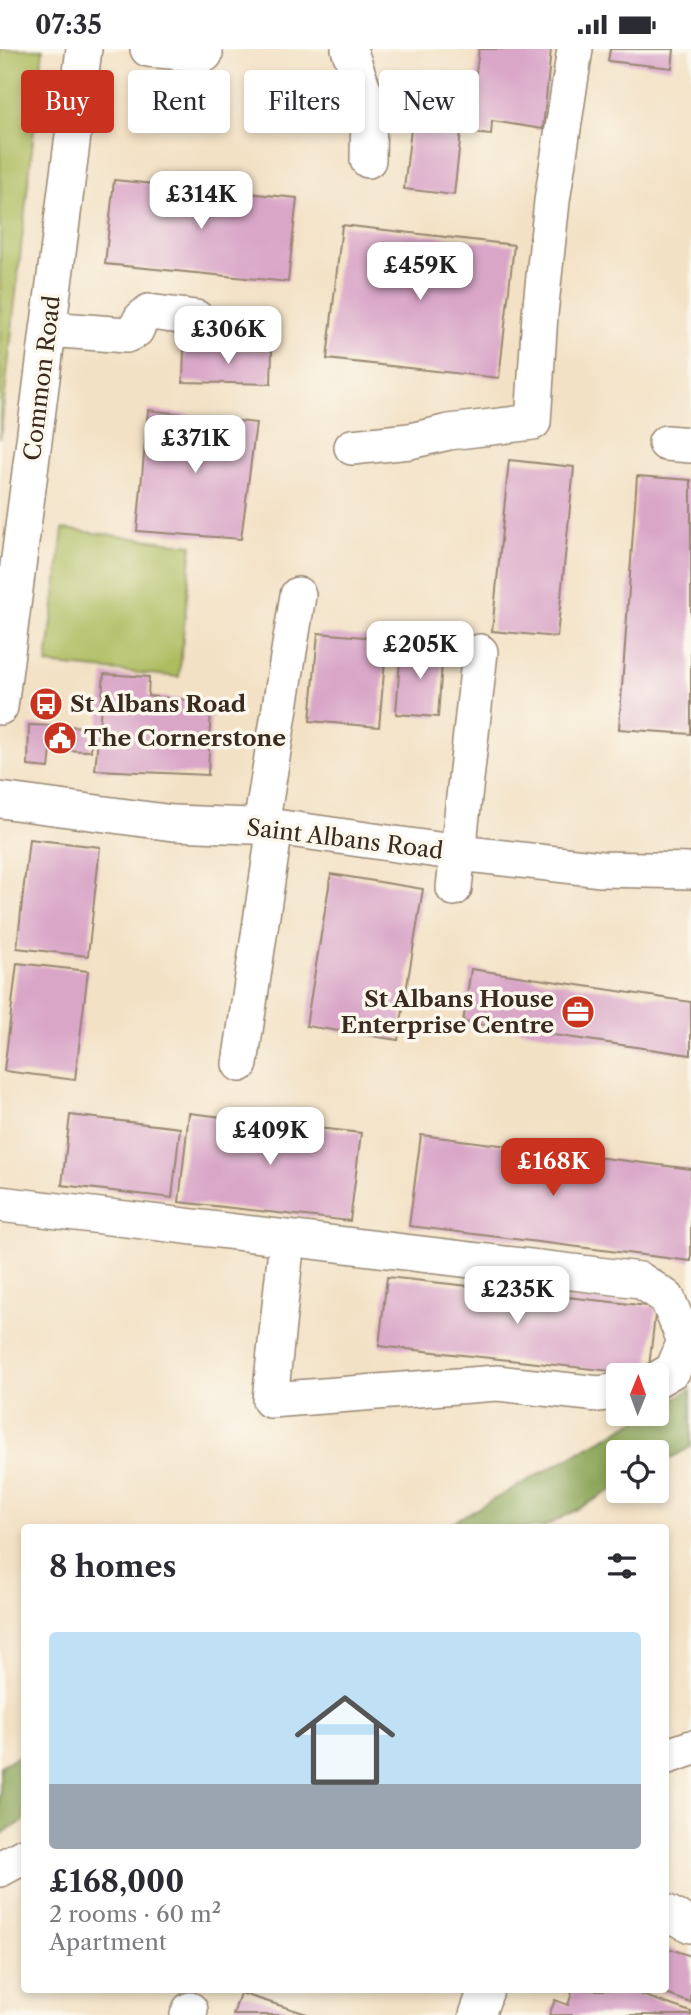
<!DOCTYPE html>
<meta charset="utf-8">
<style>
body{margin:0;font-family:"Libre Caslon Text",serif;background:#f7f7f7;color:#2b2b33;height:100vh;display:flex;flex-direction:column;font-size:26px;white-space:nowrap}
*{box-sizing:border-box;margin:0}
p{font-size:23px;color:#7c7c81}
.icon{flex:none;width:38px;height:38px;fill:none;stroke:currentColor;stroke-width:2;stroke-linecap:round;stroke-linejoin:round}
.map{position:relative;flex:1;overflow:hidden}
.drawer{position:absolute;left:21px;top:1475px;width:648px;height:469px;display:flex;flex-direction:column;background:#fff;border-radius:7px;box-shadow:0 4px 10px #0003}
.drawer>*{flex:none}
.banner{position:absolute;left:21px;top:21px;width:649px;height:63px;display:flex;gap:14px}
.needle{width:46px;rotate:1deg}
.fabs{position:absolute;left:606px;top:1314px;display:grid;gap:14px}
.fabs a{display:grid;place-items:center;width:63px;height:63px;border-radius:7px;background:#fff;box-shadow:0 4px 10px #0003;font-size:35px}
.price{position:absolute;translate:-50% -60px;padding:0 16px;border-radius:14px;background:#fff;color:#222;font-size:23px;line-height:46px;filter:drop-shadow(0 2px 4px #0008)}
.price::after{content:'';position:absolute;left:50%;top:42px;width:21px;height:16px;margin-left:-10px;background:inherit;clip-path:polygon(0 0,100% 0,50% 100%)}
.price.selected{background:#c8321e;color:#fff}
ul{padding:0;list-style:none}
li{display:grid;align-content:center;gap:14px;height:371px;padding:0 28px}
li+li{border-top:2px solid #e1e1e2}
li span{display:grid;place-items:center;height:217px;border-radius:7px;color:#555}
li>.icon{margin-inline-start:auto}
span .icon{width:126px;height:126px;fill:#fffc;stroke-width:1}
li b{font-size:30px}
h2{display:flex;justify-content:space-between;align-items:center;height:84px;padding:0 28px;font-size:30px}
.chip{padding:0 24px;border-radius:7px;background:#fff;box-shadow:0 4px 10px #0003;font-size:24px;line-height:63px}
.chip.selected{background:#c8321e;color:#fff}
.status{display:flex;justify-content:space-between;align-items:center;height:49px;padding:0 35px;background:#fff;direction:ltr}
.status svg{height:19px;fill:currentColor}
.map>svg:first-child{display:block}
</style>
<div class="status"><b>07:35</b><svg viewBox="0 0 49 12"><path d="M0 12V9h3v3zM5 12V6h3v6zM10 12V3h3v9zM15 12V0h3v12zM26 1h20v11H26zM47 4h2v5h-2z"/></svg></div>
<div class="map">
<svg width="691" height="1966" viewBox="0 0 691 1966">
<rect width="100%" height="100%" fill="#fbf7ec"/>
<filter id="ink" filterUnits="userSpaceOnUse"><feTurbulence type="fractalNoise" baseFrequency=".0143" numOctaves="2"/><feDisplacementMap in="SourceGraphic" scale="14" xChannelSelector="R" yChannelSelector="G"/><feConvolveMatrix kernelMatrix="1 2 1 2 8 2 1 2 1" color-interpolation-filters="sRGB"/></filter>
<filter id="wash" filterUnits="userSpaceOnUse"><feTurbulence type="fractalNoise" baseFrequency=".00686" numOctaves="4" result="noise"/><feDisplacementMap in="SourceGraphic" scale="28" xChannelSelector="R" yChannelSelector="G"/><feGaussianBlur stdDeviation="1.57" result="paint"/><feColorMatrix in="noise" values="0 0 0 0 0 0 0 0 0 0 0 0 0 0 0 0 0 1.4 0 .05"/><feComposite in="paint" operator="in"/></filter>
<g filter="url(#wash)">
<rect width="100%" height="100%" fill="#f3e1c5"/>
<path fill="#adbc5f" stroke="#74733e" stroke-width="2" d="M0 0H43L0 390Z
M63 480 192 496 179 628 47 615Z"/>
<path fill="#8aa456" stroke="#62673a" stroke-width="2" d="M691 1340V1398L656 1417V1404H618V1438L543 1479H442L648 1365H656V1360Z
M24 1704V1772L0 1786V1717Z"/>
<g id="blocks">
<path fill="#d9a6c8" d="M479 0H551L543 80 492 72 491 86 461 83 454 146 404 140 413 63 470 70Z
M610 0H674L672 19 608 12Z
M114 131 297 149 288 233 105 215Z
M342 176 514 196 499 329 327 310Z
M184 299 272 301 271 335 183 333Z
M148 361 256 374 241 490 137 482Z
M509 411 574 418 557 588 492 582Z
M637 427 691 431V685L619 680Z
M318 584 387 590 379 678 310 672Z
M401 597 443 600 438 668 396 665Z
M104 625 149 628 148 647 211 653 208 726 95 721Z
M29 676 91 678V702L51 701 49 719 28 717Z
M29 790 100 798 88 907 17 899Z
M331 825 423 840 398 991 306 977Z
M17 914 88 922 75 1031 4 1022Z
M471 920 691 953V1006L463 973Z
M189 1064 361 1084 350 1172 179 1153Z
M70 1066 180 1079 172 1149 62 1136Z
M421 1086 691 1120V1212L409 1177Z
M387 1228 656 1258 648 1326 379 1297Z
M665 1898 691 1907V1954L655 1941H665Z
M573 1941H628L691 1963V1966H549L555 1951 568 1956Z
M240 1944 307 1965V1966H233Z"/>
</g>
</g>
<g filter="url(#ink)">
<use href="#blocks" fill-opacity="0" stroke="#978672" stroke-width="2"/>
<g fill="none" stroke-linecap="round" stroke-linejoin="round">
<defs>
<path id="minor" d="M148 0 205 5
M349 0 369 57 368 111
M48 280 126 286 136 281 141 270 149 263 196 269
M666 394 691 396
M352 398 410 392 449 383 533 373 540 265 552 152 575 0
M0 658 84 0
M0 751 173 774 275 778 459 804 601 820 691 822
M261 777 298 546
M454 839 480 603
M240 1015 275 778
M0 1155 640 1231 667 1249 685 1292 673 1321 656 1331
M287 1190 270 1351 497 1334 599 1345 618 1342
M665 1708 691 1699
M0 1820 24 1807
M665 1863 691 1876
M188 1966 190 1961
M477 1966 486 1941"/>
</defs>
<use href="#minor" stroke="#978672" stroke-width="38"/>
<use href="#minor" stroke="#fff" stroke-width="35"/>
</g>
</g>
<defs>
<symbol id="bus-disc" viewBox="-11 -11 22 22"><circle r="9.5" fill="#c8321e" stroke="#fbf7ec"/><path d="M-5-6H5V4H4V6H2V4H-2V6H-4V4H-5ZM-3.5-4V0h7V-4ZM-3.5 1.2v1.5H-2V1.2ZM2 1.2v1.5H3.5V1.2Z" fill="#fff"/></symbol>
<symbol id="civic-disc" viewBox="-11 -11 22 22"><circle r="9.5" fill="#c8321e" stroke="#fbf7ec"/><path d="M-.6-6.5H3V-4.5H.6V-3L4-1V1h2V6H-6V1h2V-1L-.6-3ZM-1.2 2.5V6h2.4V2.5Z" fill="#fff"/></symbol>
<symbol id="office-disc" viewBox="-11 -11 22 22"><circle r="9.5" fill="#c8321e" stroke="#fbf7ec"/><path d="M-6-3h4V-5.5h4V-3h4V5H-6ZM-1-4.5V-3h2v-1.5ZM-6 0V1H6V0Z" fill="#fff"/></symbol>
</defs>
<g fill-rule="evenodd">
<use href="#bus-disc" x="27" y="636" width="38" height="38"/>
<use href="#civic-disc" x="41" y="670" width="38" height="38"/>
<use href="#office-disc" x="559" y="944" width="38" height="38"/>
</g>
<g text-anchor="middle" stroke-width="7" stroke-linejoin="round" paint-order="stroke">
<g font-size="23" fill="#3b2a1e" stroke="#fbf7ec">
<text transform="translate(42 329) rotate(-83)" y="8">Common Road</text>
<text transform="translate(345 790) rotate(7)" y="8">Saint Albans Road</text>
</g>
<g font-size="23" font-weight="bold" fill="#3b2a1e" stroke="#fbf7ec" text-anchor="start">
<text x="70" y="663">St Albans Road</text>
<text x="84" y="697">The Cornerstone</text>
<text x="554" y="958" text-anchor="end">St Albans House<tspan x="554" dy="26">Enterprise Centre</tspan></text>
</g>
</g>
</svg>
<div class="fabs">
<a><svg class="needle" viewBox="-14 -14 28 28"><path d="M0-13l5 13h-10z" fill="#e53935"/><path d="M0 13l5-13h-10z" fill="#7c7c81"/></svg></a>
<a><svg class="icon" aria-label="locate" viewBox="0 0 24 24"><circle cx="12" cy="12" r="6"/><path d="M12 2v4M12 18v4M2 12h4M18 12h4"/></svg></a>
</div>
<b class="price" style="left:201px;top:182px">£314K</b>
<b class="price" style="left:420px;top:253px">£459K</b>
<b class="price" style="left:228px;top:317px">£306K</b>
<b class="price" style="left:195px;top:426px">£371K</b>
<b class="price" style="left:420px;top:632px">£205K</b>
<b class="price" style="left:270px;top:1118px">£409K</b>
<b class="price selected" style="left:553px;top:1149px">£168K</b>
<b class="price" style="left:517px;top:1277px">£235K</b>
<div class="banner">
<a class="chip selected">Buy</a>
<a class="chip">Rent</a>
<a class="chip">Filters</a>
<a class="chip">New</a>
</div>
<section class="drawer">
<h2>8 homes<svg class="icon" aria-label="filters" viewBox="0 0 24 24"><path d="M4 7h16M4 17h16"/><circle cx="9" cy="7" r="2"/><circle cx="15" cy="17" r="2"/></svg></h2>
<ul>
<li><span style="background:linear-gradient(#bfe0f5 70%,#9aa5b1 0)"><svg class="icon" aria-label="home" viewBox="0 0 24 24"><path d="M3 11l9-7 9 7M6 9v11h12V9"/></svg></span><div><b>£168,000</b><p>2 rooms · 60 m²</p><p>Apartment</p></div></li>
</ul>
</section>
</div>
